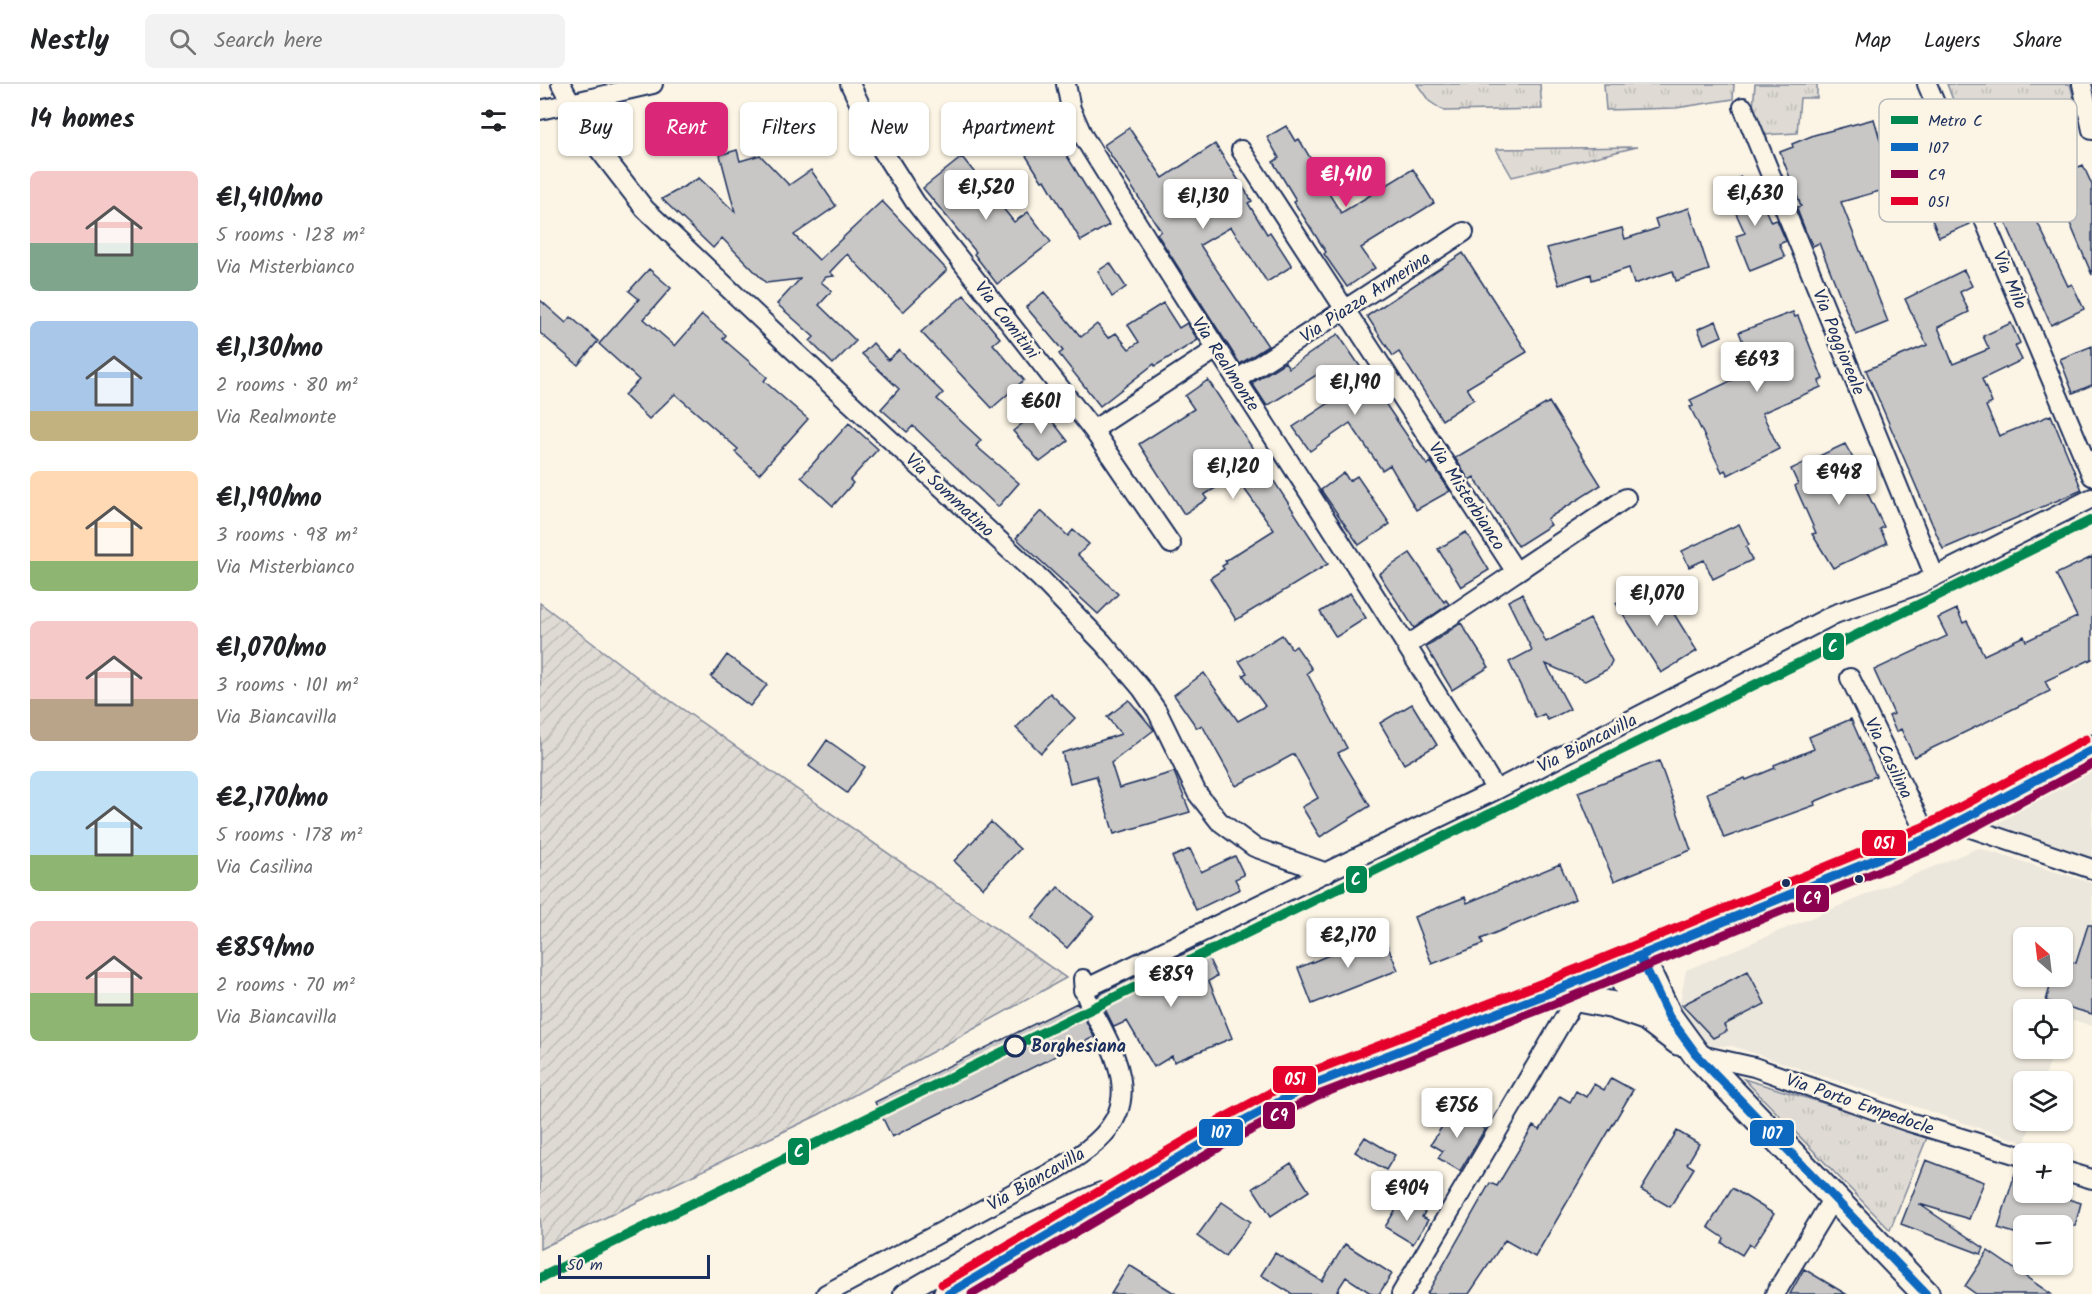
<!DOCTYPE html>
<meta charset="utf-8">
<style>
body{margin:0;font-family:Kalam,sans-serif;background:#f2f2f2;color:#202124;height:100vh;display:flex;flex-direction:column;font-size:22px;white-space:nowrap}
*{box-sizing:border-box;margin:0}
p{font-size:20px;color:#757577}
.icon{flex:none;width:33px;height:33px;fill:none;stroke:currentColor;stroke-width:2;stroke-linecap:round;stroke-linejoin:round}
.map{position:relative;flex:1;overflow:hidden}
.panel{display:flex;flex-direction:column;background:#fff;width:540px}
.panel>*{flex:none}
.banner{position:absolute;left:18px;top:18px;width:570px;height:54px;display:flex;gap:12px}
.needle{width:39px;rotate:332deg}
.controls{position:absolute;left:1473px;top:843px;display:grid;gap:12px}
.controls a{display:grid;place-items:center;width:60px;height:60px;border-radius:9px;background:#fff;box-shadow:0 2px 4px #0004;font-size:30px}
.scale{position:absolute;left:18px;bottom:15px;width:152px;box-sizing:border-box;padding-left:6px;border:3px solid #1b2f5e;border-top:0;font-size:16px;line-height:21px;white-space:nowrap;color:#1b2f5e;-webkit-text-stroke:4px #fcf5e5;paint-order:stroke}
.price{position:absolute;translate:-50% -51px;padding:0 14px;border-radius:6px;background:#fff;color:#222;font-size:20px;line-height:39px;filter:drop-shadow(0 2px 3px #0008)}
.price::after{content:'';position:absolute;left:50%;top:36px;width:18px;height:14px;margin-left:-9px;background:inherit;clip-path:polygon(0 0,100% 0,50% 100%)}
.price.selected{background:#db2777;color:#fff}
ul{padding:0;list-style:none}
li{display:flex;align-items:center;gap:18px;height:150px;padding:0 30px}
li span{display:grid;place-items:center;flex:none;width:168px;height:120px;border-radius:9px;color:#555}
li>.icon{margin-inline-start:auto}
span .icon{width:72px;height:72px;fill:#fffc;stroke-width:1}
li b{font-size:26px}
h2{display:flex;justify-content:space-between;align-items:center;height:72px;padding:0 30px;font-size:26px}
.pill{padding:0 21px;border-radius:9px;background:#fff;box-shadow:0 2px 4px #0004;font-size:21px;line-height:54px}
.pill.selected{background:#db2777;color:#fff}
header{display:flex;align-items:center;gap:36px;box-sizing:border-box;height:84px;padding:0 30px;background:#fff;border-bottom:2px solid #e0e0e0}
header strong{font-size:28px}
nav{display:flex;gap:33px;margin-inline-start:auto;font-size:21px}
.search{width:420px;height:54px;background:#f2f2f2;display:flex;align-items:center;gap:15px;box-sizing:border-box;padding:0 21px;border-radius:9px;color:#757577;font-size:22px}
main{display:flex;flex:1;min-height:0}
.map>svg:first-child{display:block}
</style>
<header>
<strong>Nestly</strong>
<div class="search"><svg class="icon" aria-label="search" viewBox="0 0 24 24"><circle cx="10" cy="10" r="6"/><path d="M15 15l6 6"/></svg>Search here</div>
<nav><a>Map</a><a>Layers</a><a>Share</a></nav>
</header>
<main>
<section class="panel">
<h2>14 homes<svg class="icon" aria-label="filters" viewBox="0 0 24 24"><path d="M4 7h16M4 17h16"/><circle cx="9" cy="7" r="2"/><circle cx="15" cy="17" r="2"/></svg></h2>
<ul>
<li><span style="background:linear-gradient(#f6c9c9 60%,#7fa58c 0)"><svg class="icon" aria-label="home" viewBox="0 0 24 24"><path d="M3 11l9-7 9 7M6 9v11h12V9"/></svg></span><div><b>€1,410/mo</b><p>5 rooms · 128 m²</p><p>Via Misterbianco</p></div></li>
<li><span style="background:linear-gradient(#a9c7e8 75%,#c2b280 0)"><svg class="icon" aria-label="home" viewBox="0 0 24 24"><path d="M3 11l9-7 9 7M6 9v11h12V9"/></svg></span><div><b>€1,130/mo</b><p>2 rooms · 80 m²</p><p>Via Realmonte</p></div></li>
<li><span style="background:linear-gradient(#ffd9b3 75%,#8fb573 0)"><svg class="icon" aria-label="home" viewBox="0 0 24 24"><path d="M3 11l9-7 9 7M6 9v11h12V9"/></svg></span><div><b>€1,190/mo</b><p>3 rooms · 98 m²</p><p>Via Misterbianco</p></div></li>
<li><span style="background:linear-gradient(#f6c9c9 65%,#b9a48a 0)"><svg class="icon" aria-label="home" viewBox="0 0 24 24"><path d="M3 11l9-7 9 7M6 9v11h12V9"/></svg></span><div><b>€1,070/mo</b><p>3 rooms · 101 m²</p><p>Via Biancavilla</p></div></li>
<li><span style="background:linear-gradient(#bfe0f5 70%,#8fb573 0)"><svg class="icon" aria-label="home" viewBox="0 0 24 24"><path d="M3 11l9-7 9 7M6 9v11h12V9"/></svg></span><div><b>€2,170/mo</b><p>5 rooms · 178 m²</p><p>Via Casilina</p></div></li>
<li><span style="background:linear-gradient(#f6c9c9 60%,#8fb573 0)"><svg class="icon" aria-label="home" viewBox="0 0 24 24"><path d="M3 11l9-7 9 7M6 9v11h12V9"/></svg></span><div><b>€859/mo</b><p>2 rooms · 70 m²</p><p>Via Biancavilla</p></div></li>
</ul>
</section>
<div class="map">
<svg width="1552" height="1210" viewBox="0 0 1552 1210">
<defs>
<pattern id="grass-tufts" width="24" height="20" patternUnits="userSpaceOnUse" patternTransform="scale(1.5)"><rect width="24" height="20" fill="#dfdbd4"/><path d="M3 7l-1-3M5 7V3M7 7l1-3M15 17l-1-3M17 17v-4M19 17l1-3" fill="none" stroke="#bfbcb8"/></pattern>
<pattern id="garden-furrows" width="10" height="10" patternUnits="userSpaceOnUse" patternTransform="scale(1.5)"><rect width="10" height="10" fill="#dfdbd4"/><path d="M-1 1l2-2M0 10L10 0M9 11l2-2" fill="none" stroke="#bfbcb8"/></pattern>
</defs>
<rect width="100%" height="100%" fill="#fcf5e5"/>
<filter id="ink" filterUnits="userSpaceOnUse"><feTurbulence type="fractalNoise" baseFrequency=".0167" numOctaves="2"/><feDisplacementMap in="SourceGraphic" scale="12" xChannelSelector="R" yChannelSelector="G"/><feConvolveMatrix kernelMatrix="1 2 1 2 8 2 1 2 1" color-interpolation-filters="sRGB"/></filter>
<g filter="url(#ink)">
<path fill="#ece7dc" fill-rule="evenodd" d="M1552 686V774L1454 741Z
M1438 764 1552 799V942L1524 933 1523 935 1522 926H1484V964L1514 965 1504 997 1484 998V1036L1492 1037 1485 1059 1192 962H1168L1139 923 1146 886ZM1484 854H1522V892H1484Z"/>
<path fill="url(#grass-tufts)" stroke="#7d8599" stroke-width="1.5" d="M877 0H1000L1002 25 904 27 889 17Z
M1064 0H1194L1193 15 1136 24 1066 26Z
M1215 0H1277V14H1260L1257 49 1223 51 1213 24Z
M1407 0H1530L1537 27 1474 26 1483 45 1421 37Z
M1097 63 972 93 956 65Z
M1204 995 1388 1051 1350 1146Z"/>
<path fill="url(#garden-furrows)" stroke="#7d8599" stroke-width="1.5" d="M0 519 101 596 526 894 278 1031 0 1165Z"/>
<path fill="#c8c7c6" stroke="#1b2f5e" stroke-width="1.5" d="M1334 35 1342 62 1392 48 1412 117 1419 114 1430 140 1399 153 1378 100 1362 105 1361 101 1301 118 1348 238 1316 251 1279 159 1273 162 1266 148 1258 128 1257 123 1261 122 1240 68 1253 63 1252 60 1274 51Z
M746 42 755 57 759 55 772 77 769 78 801 129 873 85 894 119 821 164 835 184 807 203 784 170 786 168 754 118 756 116 733 78 739 74 727 53Z
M1509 42 1510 78 1470 80 1479 98 1475 100 1491 135 1495 133 1528 202 1532 200 1544 225 1511 241 1453 110 1450 111 1437 83 1489 59 1486 44Z
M589 44 623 94 675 60 712 117 708 119 727 150 730 148 752 182 727 198 691 143 660 161 728 262 700 280 617 150 621 147 564 61Z
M513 49 569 141 541 157 505 96 502 97 483 67Z
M197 66 200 77 220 71 249 101 271 86 296 122 254 151 279 176 342 117 407 186 363 228 307 170 290 188 294 192 286 193 281 198 292 207 279 221 316 257 293 280 270 257 274 253 237 220 260 195 226 199 182 154 173 164 122 115 159 94 195 128 180 71Z
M422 73 474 138 488 128 511 158 457 200 434 170 436 168 383 104Z
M1543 81 1552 101V191L1511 95Z
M1201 93 1208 109 1216 106 1231 138 1237 136 1246 157 1239 160 1245 173 1210 187 1196 152 1205 149 1183 101Z
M1149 124 1169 186 1136 197 1133 187 1094 200 1089 184 1052 196 1051 190 1019 201 1007 164 1082 144 1085 155 1118 144 1115 135Z
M923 169 987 268 927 304 934 315 902 336 859 268 853 272 827 232Z
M570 179 586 203 572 213 558 187Z
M109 185 131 204 104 235 135 262 162 231 186 251 183 255 227 293 224 297 268 335 219 390 195 368 198 365 135 310 109 335 84 311 99 296 59 260 99 215 89 207Z
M1424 186 1432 202 1420 208 1429 228 1398 243 1413 280 1449 265 1443 252 1471 239 1480 259 1475 262 1482 276 1442 295 1452 319 1446 322 1459 352 1511 331 1542 406 1403 465 1326 286 1387 261 1365 215Z
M504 208 541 253 557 240 568 254 576 249 589 265 599 258 588 241 623 219 639 244 647 239 658 256 615 282 614 280 560 322 519 270 523 267 486 223Z
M424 211 460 254 453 260 484 296 452 324 381 248Z
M0 216 26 239 31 233 58 257 38 281 0 249Z
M1253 228 1255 233 1258 232 1283 295 1279 297 1281 303 1222 329 1239 365 1188 391 1185 386 1182 388 1150 323 1153 322 1150 316 1214 286 1199 248Z
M1176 237 1182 252 1164 260 1158 245Z
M798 250 887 381 891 378 910 407 876 426 850 381 842 386 810 339 770 367 753 343 795 315 778 290 727 322 712 299 745 278 749 284Z
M333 259 348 276 359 266 403 309 397 315 441 356 436 362 479 399 458 423 373 342 367 348 341 325 359 305 322 270Z
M1552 262V301L1533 309 1520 275Z
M668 296 788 480 696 536 670 494 684 485 682 482 687 479 685 477 734 446 695 392 664 411 667 415 644 430 599 360 654 325 645 312Z
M1009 318 1061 401 1007 435 1011 441 978 462 934 393 929 396 915 374Z
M502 324 528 357 500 378 473 347Z
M309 339 338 365 310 396 313 399 293 422 261 393Z
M1305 360 1325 396 1322 398 1344 443 1340 445 1347 459 1293 484 1272 450 1276 449 1255 402 1258 400 1251 385Z
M804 389 809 397 817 392 850 440 819 461 781 406Z
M501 427 528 452 533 446 549 460 538 471 578 510 558 530 476 454Z
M1199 440 1209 461 1206 463 1212 476 1173 495 1164 476 1149 483 1142 467Z
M926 448 949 486 921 503 898 465Z
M870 469 904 518 906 516 909 520 874 544 839 490Z
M1552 473V575L1505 597 1510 607 1374 673 1361 645 1356 648 1349 632 1354 630 1334 586 1407 552 1398 534 1417 525 1423 539 1427 537 1444 571 1484 552 1486 557 1537 533 1516 490Z
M1113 496 1157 567 1121 589 1076 519Z
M810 509 826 534 796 553 780 528Z
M982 510 1006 558 1050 535 1072 577 1068 585 1045 597 1006 580 1030 625 1008 636 1004 630 996 634 969 578 992 566 968 517Z
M921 539 949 583 912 606 886 563Z
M742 551 752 565 756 562 772 585 767 589 807 664 798 669 830 722 780 753 762 723 778 714 754 670 696 702 662 641 657 644 634 611 664 589 698 637 725 622 703 591 707 589 699 577Z
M187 571 227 601 210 622 171 593Z
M510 609 535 634 501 669 476 644Z
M589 616 614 646 571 679 579 704 634 688 650 728 574 750 556 692 530 699 522 669 581 650 567 633Z
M872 620 897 661 864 680 840 639Z
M1311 635 1336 692 1274 718 1275 721 1184 754 1167 709 1205 694 1206 696 1235 684 1234 681 1274 665 1269 653Z
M287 656 325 683 307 709 269 682Z
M1119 677 1151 766 1074 797 1038 708Z
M451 738 480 765 443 804 414 777Z
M650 765 661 788 695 772 704 791 695 795 700 805 656 826 632 773Z
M1020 780 1035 815 941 855 943 860 892 880 874 833 925 813 927 819Z
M518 803 554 832 527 864 492 834Z
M1548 841H1552V930L1506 917 1513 892H1522V875L1536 879Z
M842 849 858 886 772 920 758 884Z
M662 861 677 892 669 897 692 954 634 978 632 972 614 983 587 937 574 943 558 911Z
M1208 887 1225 920 1184 941 1187 947 1173 954 1142 921Z
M537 919 554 953 352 1053 335 1018Z
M1071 994 1093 1006 995 1173 965 1156 929 1210H887L950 1099 957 1102 993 1042 1000 1046 1020 1012 1030 1018 1036 1007 1046 1013 1054 1000 1064 1006Z
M913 1025 945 1045 920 1087 898 1074 903 1067 891 1060Z
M1137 1047 1159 1060 1147 1080 1154 1084 1130 1123 1101 1106Z
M825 1053 855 1071 846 1086 815 1068Z
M1386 1076 1444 1098 1429 1135 1379 1120 1444 1164 1441 1170 1361 1140Z
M751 1079 769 1107 731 1132 713 1104Z
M1477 1083 1484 1084V1108H1507L1541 1119 1535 1142H1484V1152L1458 1144Z
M1192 1104 1234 1130 1213 1163 1209 1160 1202 1171 1182 1159 1184 1154 1168 1143Z
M865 1116 885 1128 882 1133 888 1136 873 1160 845 1143 858 1122 860 1123Z
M682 1118 711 1138 685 1172 657 1152Z
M805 1160 852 1190 839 1210H832L806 1193 797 1207 802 1210H752L721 1191 735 1169 782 1197Z
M1448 1167 1511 1210H1436L1425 1202Z
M589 1181 636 1210H571Z
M1264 1185 1306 1210H1250Z"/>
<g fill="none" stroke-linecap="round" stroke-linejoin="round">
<defs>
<path id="street" d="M21 0 50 54 105 125 250 263 501 495 563 559 602 605 617 627 657 709 679 737 714 763 787 789
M310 0 342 66 375 118 553 346 675 266
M526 0 531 25 543 52C678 272 822 485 956 706
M1387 0 1552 392
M1542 0 1552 46
M1203 23 1395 493
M0 26 113 0
M701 66 976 488 868 561
M696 296 924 148
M553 346 631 460
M976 488 1086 414
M1310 594 1388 754
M1419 740 1552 785
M543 906 956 706 1295 530 1380 500 1552 414
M1156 970 1214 983 1366 1037 1484 1073
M1522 1086 1552 1095
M286 1210 516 1086C581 1048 600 1018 563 946 555 930 543 913 543 895
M363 1210 472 1147 561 1108
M861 1210 1036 914
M1235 1210 1293 1114"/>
<path id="secondary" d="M1100 872 1129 933 1156 970 1386 1210
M1075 882 1106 933 1139 958
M1009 909 1072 921 1106 933"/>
<path id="primary" d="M408 1210 684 1047 771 1001 1009 909 1388 754 1552 666"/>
</defs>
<use href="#street" stroke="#1b2f5e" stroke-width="22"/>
<use href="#secondary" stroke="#1b2f5e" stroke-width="30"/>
<use href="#primary" stroke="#1b2f5e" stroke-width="33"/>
<use href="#street" stroke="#fcf5e5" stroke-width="18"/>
<use href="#secondary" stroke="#fcf5e5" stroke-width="26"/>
<use href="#primary" stroke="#fcf5e5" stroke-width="28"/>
<defs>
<path id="bus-1" d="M1100 872 1129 933 1156 970 1386 1210
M408 1210 684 1047 771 1001 1009 909 1388 754 1552 666"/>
<path id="bus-2" d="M432 1210 690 1057 776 1012 1014 920 1393 765 1552 680"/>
<path id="bus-3" d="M402 1200 678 1037 765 990 1005 898 1383 743 1546 655"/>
</defs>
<use href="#bus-1" stroke="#fcf5e5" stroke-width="14"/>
<use href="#bus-2" stroke="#fcf5e5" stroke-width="14"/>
<use href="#bus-3" stroke="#fcf5e5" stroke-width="14"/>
<use href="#bus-1" stroke="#0c69bf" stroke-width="9"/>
<use href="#bus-2" stroke="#8b004f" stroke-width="9"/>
<use href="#bus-3" stroke="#e4002b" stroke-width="9"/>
<defs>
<path id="metro-1" d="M0 1194 1552 436"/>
</defs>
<use href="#metro-1" stroke="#fcf5e5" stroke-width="15"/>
<use href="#metro-1" stroke="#008751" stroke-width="10"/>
</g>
</g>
<g fill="#1b2f5e" stroke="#fcf5e5" stroke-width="2">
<circle cx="1319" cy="795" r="5"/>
<circle cx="1246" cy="799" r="5"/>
</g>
<circle fill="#fcf5e5" stroke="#1b2f5e" stroke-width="3" cx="475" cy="962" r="10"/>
<g text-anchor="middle" stroke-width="5" stroke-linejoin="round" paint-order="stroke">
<g font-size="18" fill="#1b2f5e" stroke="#fcf5e5">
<text transform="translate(1470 196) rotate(67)" y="6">Via Milo</text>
<text transform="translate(825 213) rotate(-33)" y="6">Via Piazza Armerina</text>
<text transform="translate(467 236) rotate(52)" y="6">Via Comitini</text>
<text transform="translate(1299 258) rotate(68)" y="6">Via Poggioreale</text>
<text transform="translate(686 280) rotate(57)" y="6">Via Realmonte</text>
<text transform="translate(410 411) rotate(43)" y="6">Via Sommatino</text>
<text transform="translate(927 412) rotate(57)" y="6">Via Misterbianco</text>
<text transform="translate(1047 659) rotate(-27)" y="6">Via Biancavilla</text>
<text transform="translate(1349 674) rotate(64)" y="6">Via Casilina</text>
<text transform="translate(1320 1020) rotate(19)" y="6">Via Porto Empedocle</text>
<text transform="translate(496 1095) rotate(-30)" y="6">Via Biancavilla</text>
</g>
<g font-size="18" font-weight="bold" fill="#1b2f5e" stroke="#fcf5e5" text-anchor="start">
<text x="491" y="968">Borghesiana</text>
</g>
</g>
<rect x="1339" y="15" width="198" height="123" rx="9" fill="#fcf5e5" stroke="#b8babc" stroke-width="1.5"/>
<rect x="1351" y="32" width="27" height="8" fill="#008751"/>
<rect x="1351" y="59" width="27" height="8" fill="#0c69bf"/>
<rect x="1351" y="86" width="27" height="8" fill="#8b004f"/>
<rect x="1351" y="113" width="27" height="8" fill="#e4002b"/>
<g font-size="16" fill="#1b2f5e">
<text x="1388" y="42">Metro C</text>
<text x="1388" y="69">107</text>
<text x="1388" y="96">C9</text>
<text x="1388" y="123">051</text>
</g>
<g stroke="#fcf5e5" stroke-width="2">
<rect x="1282" y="548" width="23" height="29" rx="6" fill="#008751"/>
<rect x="1321" y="745" width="46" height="28" rx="6" fill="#e4002b"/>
<rect x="805" y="781" width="23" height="29" rx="6" fill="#008751"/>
<rect x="1255" y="800" width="35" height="29" rx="6" fill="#8b004f"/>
<rect x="732" y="981" width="45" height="29" rx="6" fill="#e4002b"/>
<rect x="722" y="1017" width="34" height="29" rx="6" fill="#8b004f"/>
<rect x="658" y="1034" width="46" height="29" rx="6" fill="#0c69bf"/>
<rect x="1209" y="1035" width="46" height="28" rx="6" fill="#0c69bf"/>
<rect x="247" y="1053" width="23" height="29" rx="6" fill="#008751"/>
</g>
<g font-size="16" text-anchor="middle" font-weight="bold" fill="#fff">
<text x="1293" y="568">C</text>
<text x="1344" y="765">051</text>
<text x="816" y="801">C</text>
<text x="1272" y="820">C9</text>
<text x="755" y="1001">051</text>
<text x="739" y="1037">C9</text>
<text x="681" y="1054">107</text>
<text x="1232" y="1055">107</text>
<text x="259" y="1073">C</text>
</g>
</svg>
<div class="controls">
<a><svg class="needle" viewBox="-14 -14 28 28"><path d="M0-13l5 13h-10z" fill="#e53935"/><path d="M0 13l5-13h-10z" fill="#757577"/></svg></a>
<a><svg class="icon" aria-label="locate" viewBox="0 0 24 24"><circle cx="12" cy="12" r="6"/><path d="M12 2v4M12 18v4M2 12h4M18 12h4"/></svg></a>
<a><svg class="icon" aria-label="layers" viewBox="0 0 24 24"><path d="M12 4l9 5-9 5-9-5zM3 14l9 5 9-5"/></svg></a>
<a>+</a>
<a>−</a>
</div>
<div class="scale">50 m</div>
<b class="price selected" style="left:806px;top:124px">€1,410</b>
<b class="price" style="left:446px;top:137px">€1,520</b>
<b class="price" style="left:1215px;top:143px">€1,630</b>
<b class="price" style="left:663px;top:146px">€1,130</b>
<b class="price" style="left:1217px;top:309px">€693</b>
<b class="price" style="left:815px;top:332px">€1,190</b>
<b class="price" style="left:501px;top:351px">€601</b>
<b class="price" style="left:693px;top:416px">€1,120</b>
<b class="price" style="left:1299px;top:422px">€948</b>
<b class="price" style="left:1117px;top:543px">€1,070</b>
<b class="price" style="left:808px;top:885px">€2,170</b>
<b class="price" style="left:631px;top:924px">€859</b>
<b class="price" style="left:917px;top:1055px">€756</b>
<b class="price" style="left:867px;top:1138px">€904</b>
<div class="banner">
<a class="pill">Buy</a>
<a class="pill selected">Rent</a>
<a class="pill">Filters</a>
<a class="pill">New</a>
<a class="pill">Apartment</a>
</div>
</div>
</main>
